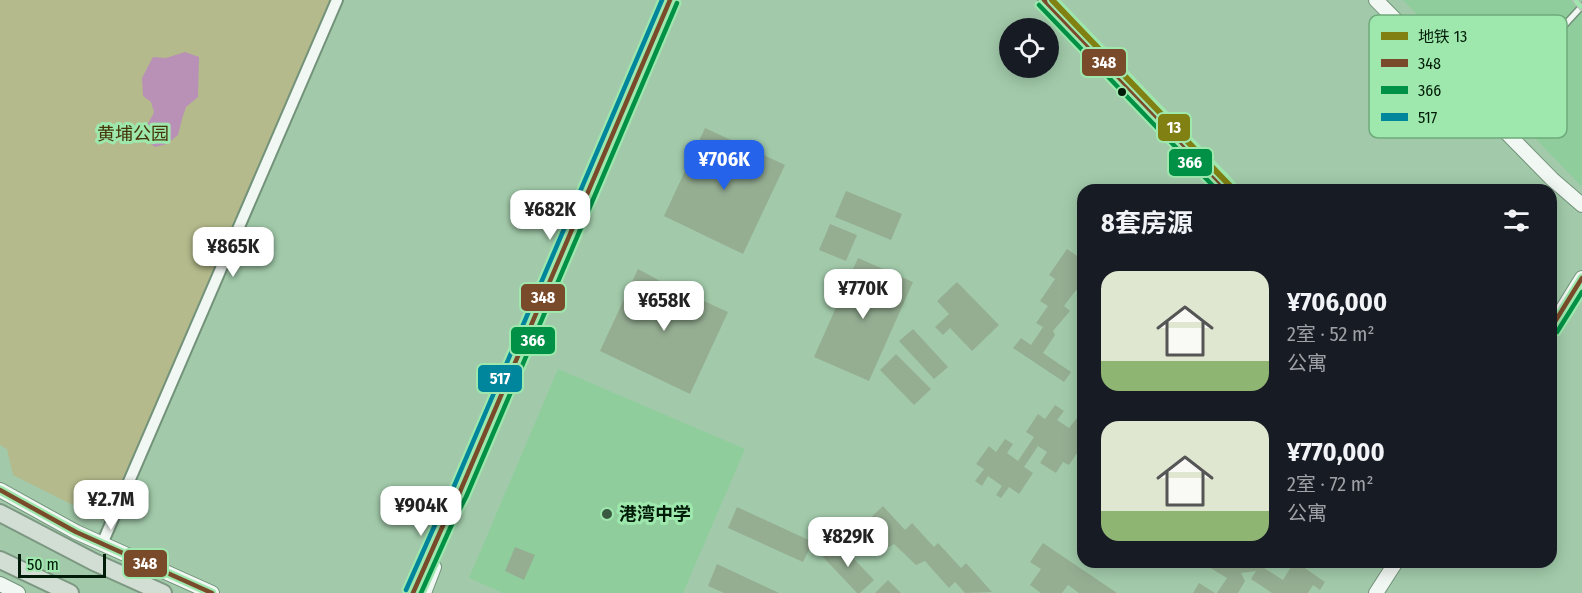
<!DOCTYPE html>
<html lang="zh">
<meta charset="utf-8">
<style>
body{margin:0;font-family:"Fira Sans Condensed","Noto Sans SC",sans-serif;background:#242831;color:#f1f3f6;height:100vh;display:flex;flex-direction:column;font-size:22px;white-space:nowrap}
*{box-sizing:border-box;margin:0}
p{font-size:20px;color:#9ea1a6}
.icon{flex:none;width:33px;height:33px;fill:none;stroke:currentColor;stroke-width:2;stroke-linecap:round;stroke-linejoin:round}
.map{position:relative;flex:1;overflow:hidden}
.details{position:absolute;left:1077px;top:184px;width:480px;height:384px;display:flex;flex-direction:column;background:#171b24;border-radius:18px;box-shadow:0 3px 15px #0003}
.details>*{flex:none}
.fabs{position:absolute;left:999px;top:18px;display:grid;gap:12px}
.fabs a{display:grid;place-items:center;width:60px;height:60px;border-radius:50%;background:#171b24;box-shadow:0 3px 15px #0003;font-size:30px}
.scale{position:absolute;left:18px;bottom:15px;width:88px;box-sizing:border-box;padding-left:6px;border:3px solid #001c08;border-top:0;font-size:16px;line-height:21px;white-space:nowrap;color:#001c08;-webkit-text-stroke:4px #9ee7ad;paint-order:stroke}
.price{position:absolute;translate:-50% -51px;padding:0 14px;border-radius:12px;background:#fff;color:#222;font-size:20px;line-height:39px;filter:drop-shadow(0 2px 3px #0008)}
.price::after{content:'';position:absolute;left:50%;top:36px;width:18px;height:14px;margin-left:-9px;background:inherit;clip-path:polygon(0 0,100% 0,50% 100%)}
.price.selected{background:#2563eb;color:#fff}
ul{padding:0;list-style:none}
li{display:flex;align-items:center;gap:18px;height:150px;padding:0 24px}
li span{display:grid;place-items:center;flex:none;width:168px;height:120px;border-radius:18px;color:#555}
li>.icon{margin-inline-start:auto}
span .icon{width:72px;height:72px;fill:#fffc;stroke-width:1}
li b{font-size:26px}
h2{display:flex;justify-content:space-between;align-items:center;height:72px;padding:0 24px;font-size:26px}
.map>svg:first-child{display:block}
</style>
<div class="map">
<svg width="1582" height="593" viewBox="0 0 1582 593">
<rect width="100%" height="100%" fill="#a2caaa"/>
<path fill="#8fcd9c" d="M1403 0H1582V187Z
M558 369 745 449 683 593H503L469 578Z"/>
<path fill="#b4ba8b" d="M0 0H337L107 522 13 475 7 449 0 445Z"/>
<path fill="#b991b7" d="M185 52 199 57 198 97 186 107 182 119 178 135 167 144 155 147C137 133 147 128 154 112L151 102 143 96 142 78 153 57 166 58Z"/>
<path fill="#95ae92" d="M705 128 785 165 743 254 664 216Z
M846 191 902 214 891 240 835 217Z
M830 224 857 235 846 261 819 250Z
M1067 249 1083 260V295L1076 290 1064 306 1070 311 1053 331 1055 335 1043 353 1071 372 1064 382 1013 348 1021 338 1031 345 1043 327 1036 323 1048 306 1040 301 1055 279 1049 275Z
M858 258 913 282 869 381 814 357Z
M638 269 662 282 728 312 690 394 600 351Z
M957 282 999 325 972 351 950 328 943 335 935 327 949 314 937 301Z
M913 329 948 367 934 379 899 341Z
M896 354 931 389 914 405 880 370Z
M1055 405 1064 411 1057 420 1069 428 1077 418 1083 422V425L1078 432 1083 438V444L1069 465 1063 462 1056 473 1040 463 1047 452 1038 446 1024 467 1033 473 1019 494 1009 487 1001 498 996 495 1002 486 988 476 982 486 975 481 984 469 976 464 989 446 996 452 1005 439 1013 444 1007 453 1018 461 1034 437 1026 432 1038 414 1045 419Z
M883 506 905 530 912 523 934 547 938 543 961 568 966 563 992 592 965 593 955 582 949 588 925 561 916 565 894 544 889 547 866 522Z
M737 507 813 542 803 562 728 528Z
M838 542 874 580 860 593H857L823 557Z
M1043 543 1117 593H1079L1068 585 1062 593H1041L1030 585 1041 569 1030 562Z
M515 547 535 555 524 580 505 571Z
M1212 562H1267L1264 568 1283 580 1294 562H1296L1325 582 1320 590 1313 585 1308 593H1272L1251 579 1256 571 1241 573 1245 581 1238 593H1217L1227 578 1209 567Z
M717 564 779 593H724L708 586Z
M888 580 901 593H875Z
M1199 583 1215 593H1193Z"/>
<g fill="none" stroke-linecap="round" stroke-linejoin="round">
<defs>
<path id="service" d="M1528 65 1582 6"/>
<path id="minor" d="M1044 0 1227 190
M102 544 337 0"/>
<path id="tertiary" d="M1376 0 1552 179 1582 205
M1551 328 1582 278
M0 490 76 532 212 593
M0 584 18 593
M413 593 445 521 459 494 670 0
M424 593 434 567
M1376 593 1396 562"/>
<path id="trunk" d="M0 513 94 562 163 593
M0 560 70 593"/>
</defs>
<use href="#service" stroke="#72927a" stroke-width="8"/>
<use href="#minor" stroke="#72927a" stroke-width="14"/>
<use href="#tertiary" stroke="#72927a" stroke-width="16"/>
<use href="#trunk" stroke="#7d9882" stroke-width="20"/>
<use href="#service" stroke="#f1f7f2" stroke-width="5"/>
<use href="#minor" stroke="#f1f7f2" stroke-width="10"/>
<use href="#tertiary" stroke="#f1f7f2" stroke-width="14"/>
<use href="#trunk" stroke="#d2ded4" stroke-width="16"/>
<defs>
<path id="rail" d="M1575 0 1582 8"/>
</defs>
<use href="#rail" stroke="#b6c2b9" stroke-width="6"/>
<use href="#rail" stroke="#9ee7ad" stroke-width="4" stroke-dasharray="11" stroke-linecap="butt"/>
<defs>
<path id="bus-1" d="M1044 0 1227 190
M1551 328 1582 278
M0 490 76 532 212 593
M413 593 445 521 459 494 670 0"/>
<path id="bus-2" d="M1039 5 1217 190
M1557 332 1582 292
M421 593 452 524 466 497 677 3"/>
<path id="bus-3" d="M1054 0 1232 185
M406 590 438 518 452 491 662 0"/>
</defs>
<use href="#bus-1" stroke="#9ee7ad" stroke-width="9"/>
<use href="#bus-2" stroke="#9ee7ad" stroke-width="9"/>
<use href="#bus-3" stroke="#9ee7ad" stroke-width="9"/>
<use href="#bus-1" stroke="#7a4b2a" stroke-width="4.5"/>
<use href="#bus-2" stroke="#009146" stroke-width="4.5"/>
<use href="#bus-3" stroke="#00869c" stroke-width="4.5"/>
<defs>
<path id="metro-1" d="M1052 0 1234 190"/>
</defs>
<use href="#metro-1" stroke="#9ee7ad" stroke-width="10"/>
<use href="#metro-1" stroke="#808112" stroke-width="6"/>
</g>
<circle fill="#001c08" stroke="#9ee7ad" stroke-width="2" cx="1122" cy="92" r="5"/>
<circle fill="#395941" stroke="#9ee7ad" stroke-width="2" cx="607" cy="514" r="6"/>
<g text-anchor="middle" stroke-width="6" stroke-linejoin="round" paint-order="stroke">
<g font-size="18" fill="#453608" stroke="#9ee7ad">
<text x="133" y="140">黄埔公园</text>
</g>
<g font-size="18" font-weight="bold" fill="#001c08" stroke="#9ee7ad" text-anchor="start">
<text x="619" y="520">港湾中学</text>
</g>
</g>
<rect x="1369" y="15" width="198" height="123" rx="9" fill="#9ee7ad" stroke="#6faa7b" stroke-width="1.5"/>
<rect x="1381" y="32" width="27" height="8" fill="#808112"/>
<rect x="1381" y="59" width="27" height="8" fill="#7a4b2a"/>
<rect x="1381" y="86" width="27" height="8" fill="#009146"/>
<rect x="1381" y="113" width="27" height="8" fill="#00869c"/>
<g font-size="16" fill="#001c08">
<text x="1418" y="42">地铁 13</text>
<text x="1418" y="69">348</text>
<text x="1418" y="96">366</text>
<text x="1418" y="123">517</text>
</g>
<g stroke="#9ee7ad" stroke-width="2">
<rect x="1081" y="48" width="46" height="29" rx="6" fill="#7a4b2a"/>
<rect x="1157" y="113" width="34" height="29" rx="6" fill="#808112"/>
<rect x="1168" y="148" width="45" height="29" rx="6" fill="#009146"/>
<rect x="520" y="283" width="46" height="29" rx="6" fill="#7a4b2a"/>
<rect x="510" y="326" width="46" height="29" rx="6" fill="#009146"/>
<rect x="477" y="364" width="46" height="29" rx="6" fill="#00869c"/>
<rect x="123" y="549" width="45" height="29" rx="6" fill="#7a4b2a"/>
</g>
<g font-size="16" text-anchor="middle" font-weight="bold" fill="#fff">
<text x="1104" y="68">348</text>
<text x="1174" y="133">13</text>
<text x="1190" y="168">366</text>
<text x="543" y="303">348</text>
<text x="533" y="346">366</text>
<text x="500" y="384">517</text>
<text x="145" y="569">348</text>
</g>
</svg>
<div class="fabs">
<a><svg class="icon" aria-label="locate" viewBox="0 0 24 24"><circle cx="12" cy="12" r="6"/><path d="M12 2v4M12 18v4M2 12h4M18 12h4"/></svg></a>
</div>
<div class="scale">50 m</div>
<b class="price selected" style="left:724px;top:191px">¥706K</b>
<b class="price" style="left:550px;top:241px">¥682K</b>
<b class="price" style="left:233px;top:278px">¥865K</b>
<b class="price" style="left:863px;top:320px">¥770K</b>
<b class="price" style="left:664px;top:332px">¥658K</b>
<b class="price" style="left:111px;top:531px">¥2.7M</b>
<b class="price" style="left:421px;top:537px">¥904K</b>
<b class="price" style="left:848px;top:568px">¥829K</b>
<section class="details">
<h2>8套房源<svg class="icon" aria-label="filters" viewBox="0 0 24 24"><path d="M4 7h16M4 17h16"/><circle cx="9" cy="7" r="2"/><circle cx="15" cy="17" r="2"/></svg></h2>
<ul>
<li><span style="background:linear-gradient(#dfe7d0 75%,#8fb573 0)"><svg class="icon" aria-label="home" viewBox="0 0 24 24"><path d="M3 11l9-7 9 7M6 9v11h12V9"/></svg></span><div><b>¥706,000</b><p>2室 · 52 m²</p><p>公寓</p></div></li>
<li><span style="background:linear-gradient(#dfe7d0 75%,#8fb573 0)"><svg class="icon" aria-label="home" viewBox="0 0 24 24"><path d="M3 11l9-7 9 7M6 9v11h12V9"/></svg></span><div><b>¥770,000</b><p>2室 · 72 m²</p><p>公寓</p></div></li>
</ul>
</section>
</div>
